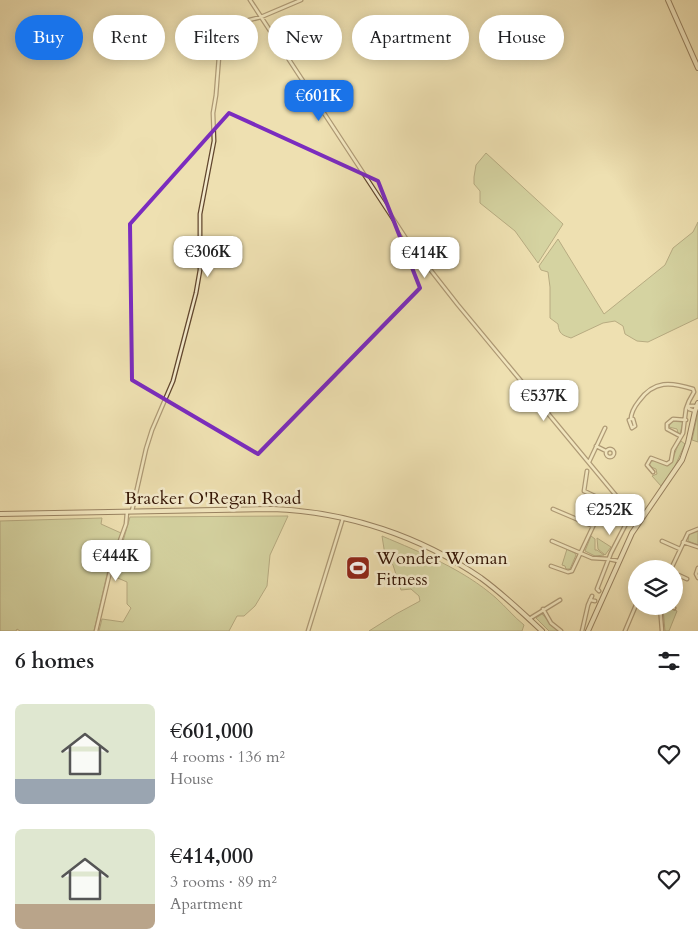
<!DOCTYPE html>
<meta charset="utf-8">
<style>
body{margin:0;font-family:Cardo,serif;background:#f6f6f6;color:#202124;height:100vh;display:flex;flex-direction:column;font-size:19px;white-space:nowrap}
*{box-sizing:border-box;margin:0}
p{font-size:16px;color:#757577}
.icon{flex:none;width:28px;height:28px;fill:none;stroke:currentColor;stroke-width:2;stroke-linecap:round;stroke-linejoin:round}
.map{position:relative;height:631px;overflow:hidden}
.details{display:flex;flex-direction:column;background:#fff;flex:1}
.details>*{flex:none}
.hud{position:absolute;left:15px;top:15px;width:669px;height:45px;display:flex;gap:10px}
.fabs{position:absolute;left:628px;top:560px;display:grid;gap:10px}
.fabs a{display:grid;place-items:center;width:55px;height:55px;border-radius:50%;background:#fff;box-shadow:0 2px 12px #0003;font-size:25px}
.price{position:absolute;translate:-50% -42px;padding:0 11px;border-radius:10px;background:#fff;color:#222;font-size:16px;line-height:32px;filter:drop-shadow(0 1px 2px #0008)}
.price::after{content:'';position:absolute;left:50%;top:30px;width:15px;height:11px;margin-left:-8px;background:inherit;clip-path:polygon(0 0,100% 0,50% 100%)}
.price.selected{background:#1a73e8;color:#fff}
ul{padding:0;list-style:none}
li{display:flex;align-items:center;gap:15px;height:125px;padding:0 15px}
li span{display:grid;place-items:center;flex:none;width:140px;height:100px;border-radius:8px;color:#555}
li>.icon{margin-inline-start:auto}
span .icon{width:60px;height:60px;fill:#fffc;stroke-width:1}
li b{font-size:21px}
h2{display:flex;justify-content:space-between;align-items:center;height:60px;padding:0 15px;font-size:21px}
.tag{padding:0 18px;border-radius:22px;background:#fff;box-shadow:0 2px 12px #0003;font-size:18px;line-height:45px}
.tag.selected{background:#1a73e8;color:#fff}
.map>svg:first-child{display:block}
</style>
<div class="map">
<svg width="698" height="631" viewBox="0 0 698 631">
<rect width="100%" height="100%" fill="#eee0b1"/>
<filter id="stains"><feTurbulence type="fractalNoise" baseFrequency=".004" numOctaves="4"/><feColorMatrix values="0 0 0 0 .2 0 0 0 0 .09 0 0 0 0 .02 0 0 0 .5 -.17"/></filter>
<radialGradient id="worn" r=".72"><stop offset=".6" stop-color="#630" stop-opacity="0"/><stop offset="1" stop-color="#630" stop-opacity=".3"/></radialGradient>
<path fill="#b5c38e" stroke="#746b48" d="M486 153 563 224 538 263 515 231 480 203V191L474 184V177L476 165Z
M698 222V318L648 342 637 341 625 334 623 326 615 321 603 323 571 338C562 335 559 334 558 324L550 318V287L548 272 541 270 539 266 558 239 604 314 665 265 673 248 693 232Z
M698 412V442L692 440Z
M671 421 683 422 680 434 678 433 677 429 669 427Z
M681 441 685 444 675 466 661 486 652 476 657 474 656 469 651 467 649 463 653 459 669 464C675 458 675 448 681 441Z
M288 516 270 555 267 586 255 606 244 616H237L229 631H99L102 619 123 622 131 608 127 604V582L113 576 130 517Z
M102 518 101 524 121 533 114 552 103 550 97 566 108 570 94 631H20L17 629 16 631H0V521Z
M698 530V545L688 541 689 533Z
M382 536C422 553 463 569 496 598 506 607 514 617 524 625L522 631H369L396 614 420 601 419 596 411 589 401 590 393 565 385 555Z
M591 536 595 539V550H597L604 555 595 556 585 551Z
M597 538 611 547 605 555 598 549Z
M567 549 575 553 576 555 570 569H566L565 566 562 565Z
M666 606 677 611 669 631H665L663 608Z
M542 614 558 631H549L536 618Z"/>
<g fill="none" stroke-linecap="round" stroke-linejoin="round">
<defs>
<path id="minor" d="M250 0 407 240 458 305 638 522
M688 406 689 409 695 411
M688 406H696
M631 419C631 412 635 406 639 401 654 380 671 382 693 389L694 392 689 401 686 409 683 433 673 450 671 461 667 464 651 458 647 465 653 472
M631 419H633L635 426 632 428 629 420Z
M680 436 667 429V424L673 419 686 420
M596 446 606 451
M606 453a4 4 0 1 1 8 0a4 4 0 1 1-8 0Z
M589 462 605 428
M553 509 593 526
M132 511 146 449 152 430 173 381 196 293 200 270V214L214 141 213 113 216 95 221 31 226 26 261 17 301 0
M552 541 592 558 609 559 618 561
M662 541 680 549
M683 542 698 547
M551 566 568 572 572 571 605 501 584 491 587 471
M698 568 696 574 698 578
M671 569 688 533 698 529
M674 573 687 579
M599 591 597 589 611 553 628 520
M590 600 595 601
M651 606 659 609
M660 606 662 631
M671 606 674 608
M543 609 551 623 561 631
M529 619 560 600
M96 631 112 563 126 524 127 512
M308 631 343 518
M582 631 588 605 592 596
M625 631 636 605"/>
<path id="secondary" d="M668 0 698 68
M0 514 273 509C348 512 420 536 481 578 503 594 523 613 542 631
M588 631 632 533 682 460 688 443 695 411 698 403"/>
</defs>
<use href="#minor" stroke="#61462e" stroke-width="5"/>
<use href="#secondary" stroke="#321303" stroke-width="6"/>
<use href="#minor" stroke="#f4ebcc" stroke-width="2.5"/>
<use href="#secondary" stroke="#f4ebcc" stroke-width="4"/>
</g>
<path d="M0 0H698V631H0ZM229 113 378 181 420 288 258 454 132 380 130 224Z" fill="#eee0b1" fill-opacity=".55" fill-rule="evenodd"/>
<path fill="none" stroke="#7b2cbf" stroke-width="4" stroke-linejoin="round" d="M229 113 378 181 420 288 258 454 132 380 130 224Z"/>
<defs>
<symbol id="stadium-square" viewBox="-11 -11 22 22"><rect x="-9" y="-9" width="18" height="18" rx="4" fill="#8f2418" stroke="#f4ebcc"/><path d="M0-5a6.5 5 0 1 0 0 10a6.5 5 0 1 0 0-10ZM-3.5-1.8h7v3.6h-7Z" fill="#fff"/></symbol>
</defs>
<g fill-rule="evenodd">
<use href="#stadium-square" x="344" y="554" width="28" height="28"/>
</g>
<g text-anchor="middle" stroke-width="5" stroke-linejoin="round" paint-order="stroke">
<g font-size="18" fill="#321303" stroke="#f4ebcc">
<text x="213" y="504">Bracker O'Regan Road</text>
</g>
<g font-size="18" fill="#321303" stroke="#f4ebcc" text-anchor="start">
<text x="376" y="564">Wonder Woman<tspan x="376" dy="21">Fitness</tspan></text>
</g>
</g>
<rect width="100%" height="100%" filter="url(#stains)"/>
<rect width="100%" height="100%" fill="url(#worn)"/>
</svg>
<div class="fabs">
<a><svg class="icon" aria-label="layers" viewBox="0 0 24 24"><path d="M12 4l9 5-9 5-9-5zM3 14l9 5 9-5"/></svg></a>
</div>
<b class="price selected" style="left:319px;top:122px">€601K</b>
<b class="price" style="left:208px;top:278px">€306K</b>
<b class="price" style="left:425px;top:279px">€414K</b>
<b class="price" style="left:544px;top:422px">€537K</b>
<b class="price" style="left:610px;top:536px">€252K</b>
<b class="price" style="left:116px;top:582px">€444K</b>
<div class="hud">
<a class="tag selected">Buy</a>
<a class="tag">Rent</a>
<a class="tag">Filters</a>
<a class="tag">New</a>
<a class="tag">Apartment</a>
<a class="tag">House</a>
</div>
</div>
<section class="details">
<h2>6 homes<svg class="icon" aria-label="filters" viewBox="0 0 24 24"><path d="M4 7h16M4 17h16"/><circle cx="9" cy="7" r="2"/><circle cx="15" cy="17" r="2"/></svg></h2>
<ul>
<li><span style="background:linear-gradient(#dfe7d0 75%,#9aa5b1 0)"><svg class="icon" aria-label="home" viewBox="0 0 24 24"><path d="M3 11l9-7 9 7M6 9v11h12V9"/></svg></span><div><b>€601,000</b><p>4 rooms · 136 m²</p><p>House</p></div><svg class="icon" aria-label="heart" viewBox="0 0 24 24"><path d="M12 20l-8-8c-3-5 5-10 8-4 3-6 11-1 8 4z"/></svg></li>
<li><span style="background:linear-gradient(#dfe7d0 75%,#b9a48a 0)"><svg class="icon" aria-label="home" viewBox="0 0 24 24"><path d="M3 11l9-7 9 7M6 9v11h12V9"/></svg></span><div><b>€414,000</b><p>3 rooms · 89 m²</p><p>Apartment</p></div><svg class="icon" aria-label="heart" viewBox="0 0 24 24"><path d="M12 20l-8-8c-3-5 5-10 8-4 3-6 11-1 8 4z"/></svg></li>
</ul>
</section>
